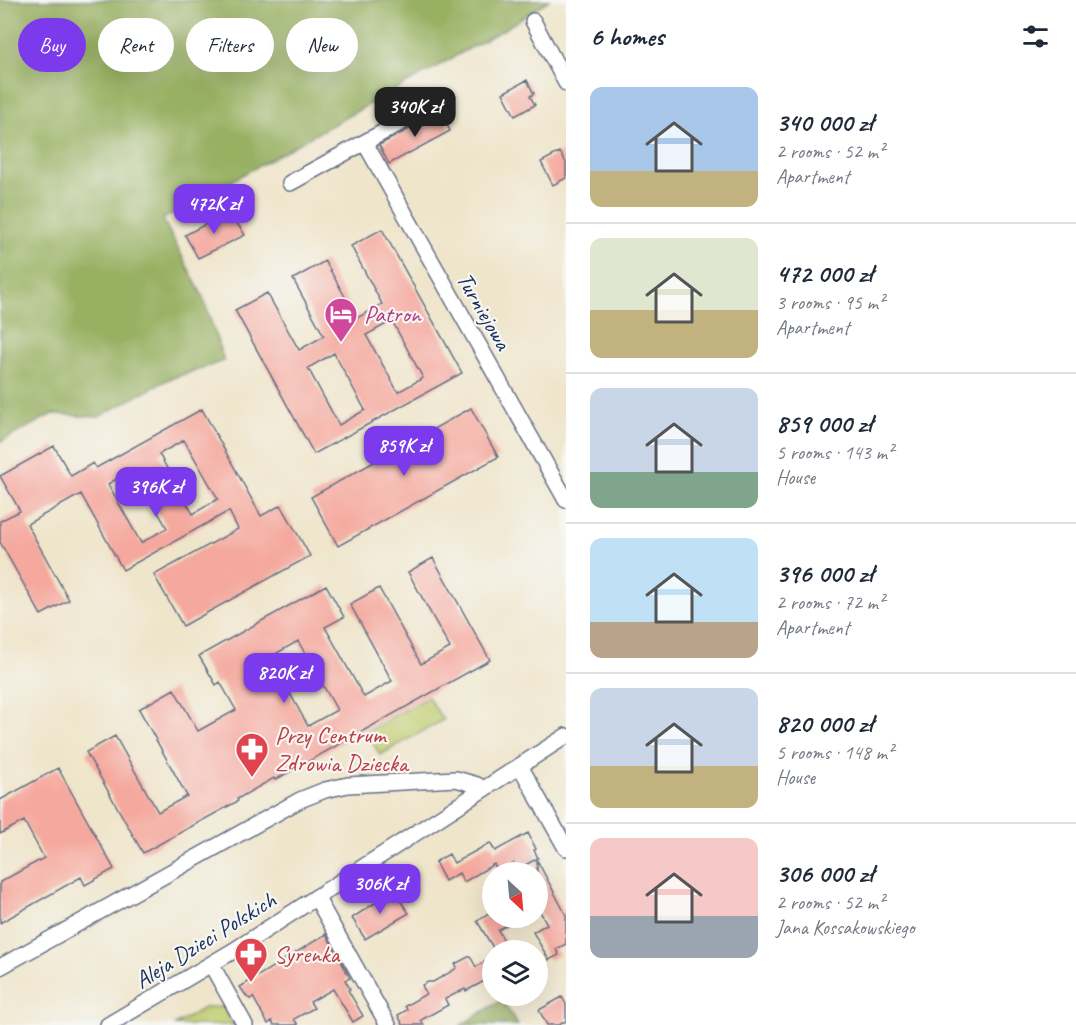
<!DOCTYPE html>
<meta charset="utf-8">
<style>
body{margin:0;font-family:Caveat,sans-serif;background:#f2f2f3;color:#1f2937;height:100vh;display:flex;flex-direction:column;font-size:22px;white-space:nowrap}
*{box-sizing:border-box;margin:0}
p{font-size:20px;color:#747a83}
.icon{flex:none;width:33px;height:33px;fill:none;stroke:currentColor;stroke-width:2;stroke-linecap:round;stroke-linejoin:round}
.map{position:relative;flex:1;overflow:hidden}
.sheet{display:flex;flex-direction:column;background:#fff;width:510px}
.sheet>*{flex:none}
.banner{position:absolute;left:18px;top:18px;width:458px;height:54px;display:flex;gap:12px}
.needle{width:39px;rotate:154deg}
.controls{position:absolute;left:482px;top:862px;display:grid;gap:12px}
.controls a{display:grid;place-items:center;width:66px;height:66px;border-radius:50%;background:#fff;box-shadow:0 6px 24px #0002;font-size:30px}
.price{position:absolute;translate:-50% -51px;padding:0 14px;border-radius:12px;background:#7c3aed;color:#fff;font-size:20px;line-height:39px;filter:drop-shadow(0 2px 3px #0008)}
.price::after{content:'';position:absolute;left:50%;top:36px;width:18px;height:14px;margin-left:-9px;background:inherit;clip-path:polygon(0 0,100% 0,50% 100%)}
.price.active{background:#222;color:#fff}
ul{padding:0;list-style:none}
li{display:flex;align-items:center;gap:18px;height:150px;padding:0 24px}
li+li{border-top:2px solid #e0e1e3}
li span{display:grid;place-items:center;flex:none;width:168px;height:120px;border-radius:12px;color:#555}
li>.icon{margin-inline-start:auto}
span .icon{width:72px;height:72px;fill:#fffc;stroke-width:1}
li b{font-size:26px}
h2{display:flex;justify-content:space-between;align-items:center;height:72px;padding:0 24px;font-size:26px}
.pill{padding:0 21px;border-radius:27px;background:#fff;box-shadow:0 6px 24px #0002;font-size:21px;line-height:54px}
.pill.active{background:#7c3aed;color:#fff}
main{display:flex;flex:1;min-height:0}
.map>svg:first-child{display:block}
</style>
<main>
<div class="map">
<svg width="566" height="1025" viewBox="0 0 566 1025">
<rect width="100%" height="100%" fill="#f6f6f2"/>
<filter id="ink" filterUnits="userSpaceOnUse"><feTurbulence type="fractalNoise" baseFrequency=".0167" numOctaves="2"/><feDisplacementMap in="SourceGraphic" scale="12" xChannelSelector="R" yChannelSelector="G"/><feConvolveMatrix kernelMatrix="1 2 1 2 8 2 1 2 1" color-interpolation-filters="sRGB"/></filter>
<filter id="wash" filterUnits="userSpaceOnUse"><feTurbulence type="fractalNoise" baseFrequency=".008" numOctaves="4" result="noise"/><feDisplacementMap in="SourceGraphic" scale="24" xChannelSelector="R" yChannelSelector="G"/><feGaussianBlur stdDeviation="1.35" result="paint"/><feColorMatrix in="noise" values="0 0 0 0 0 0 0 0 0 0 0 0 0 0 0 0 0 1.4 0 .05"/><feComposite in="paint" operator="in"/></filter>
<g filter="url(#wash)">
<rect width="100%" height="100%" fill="#efe5cb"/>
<path fill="#c0cd6f" stroke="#6e7e66" stroke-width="1.5" d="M428 697 443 720 380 755 366 732Z
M206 1007H223L233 1025H175Z"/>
<path fill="#98b062" stroke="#5a7060" stroke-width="1.5" d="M0 0H549L506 28 163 219 203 297 224 361 169 379 98 417 52 414 0 442Z
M502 1000 518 1025H461Z"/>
<g id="blocks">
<path fill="#f5a99e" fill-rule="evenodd" d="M527 80 534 94 530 96 535 105 515 116 503 93Z
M440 110 450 131 389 164 379 145 436 115Z
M560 152 566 163V178L553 185 541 162Z
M229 212 245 235 198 258 185 235Z
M382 229 462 373 314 454 235 310 267 293 299 350 324 336 293 279 325 261 357 318 382 304 351 246ZM392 321 423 378 398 392 366 335ZM334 353 365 410 339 425 308 368Z
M471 408 498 457 338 546 311 497Z
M202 409 261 516 281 505 310 556 183 626 154 575 238 529 229 511 123 570 81 494 27 524 69 600 41 615 0 542V521L20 511 0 476 54 446 71 476 93 463 96 468ZM184 440 218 499 193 514 159 454ZM133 469 167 528 141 543 108 484Z
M433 558 490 660 275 780 274 778 237 799 238 801 143 853 86 752 115 736 158 812 187 796 139 709 174 689 198 731 236 710 220 682 216 685 199 656 326 585 344 617 325 627 364 697 392 681 350 604 379 588 421 664 450 648 408 572ZM298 641 337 710 308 726 270 657Z
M58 768 114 869 85 885 81 877 0 923V882L44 858 24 821 0 834V800Z
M528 833 536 849 534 850 538 858 522 867 521 865 516 867 514 863 498 872 494 864 464 882 459 873 445 881 435 862 449 854 454 863 490 843 495 851Z
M537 860 566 915V944L556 949 559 955 549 960 533 932 547 924 537 906Z
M393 891 409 913 365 939 352 918Z
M492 912V918H519L498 930 510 951H495L477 921Z
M326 934 350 978 345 980 350 989 348 990 363 1016 353 1022 333 989 310 1002 314 1008 294 1019 298 1025H274L272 1021 268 1024 253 997 250 999 247 997 240 987Z
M470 956 476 967 492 957V977L466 991 465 989 445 999 448 1005 421 1020 424 1025H403L398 1015 407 1010 405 1006 426 994 422 985 428 982H433L454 970 457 967 455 964Z
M562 997 566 1004V1021L559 1025H547L539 1010Z"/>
</g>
</g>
<g filter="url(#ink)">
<use href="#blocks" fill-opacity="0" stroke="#656f84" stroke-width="1.5"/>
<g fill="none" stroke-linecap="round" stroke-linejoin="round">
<defs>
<path id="minor" d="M533 21 566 83
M365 143 566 500
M290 183 431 106
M520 766 566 848
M316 897 388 1025
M211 964 245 1025
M0 967 300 800 325 790 348 785 456 779 477 785 483 789
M108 1025 233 951 566 736"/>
</defs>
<use href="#minor" stroke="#656f84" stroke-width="18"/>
<use href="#minor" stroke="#fff" stroke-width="15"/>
</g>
</g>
<defs>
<symbol id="hotel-pin" viewBox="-11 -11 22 30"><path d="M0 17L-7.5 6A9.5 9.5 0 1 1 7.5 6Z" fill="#d1479c" stroke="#f6f6f2"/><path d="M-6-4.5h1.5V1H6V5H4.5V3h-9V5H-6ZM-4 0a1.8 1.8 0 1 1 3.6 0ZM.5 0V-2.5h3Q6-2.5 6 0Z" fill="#fff"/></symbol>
<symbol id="pharmacy-pin" viewBox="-11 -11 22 30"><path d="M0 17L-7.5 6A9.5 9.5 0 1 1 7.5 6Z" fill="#e0444e" stroke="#f6f6f2"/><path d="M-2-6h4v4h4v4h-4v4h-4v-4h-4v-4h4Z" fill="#fff"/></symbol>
</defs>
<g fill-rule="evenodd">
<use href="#hotel-pin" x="322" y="295" width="38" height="52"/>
<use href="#pharmacy-pin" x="233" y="730" width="38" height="52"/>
<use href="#pharmacy-pin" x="232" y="935" width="38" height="52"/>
</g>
<g text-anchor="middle" stroke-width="4.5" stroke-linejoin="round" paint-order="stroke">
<g font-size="24" fill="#1b2f5e" stroke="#f6f6f2">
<text transform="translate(484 311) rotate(60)" y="8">Turniejowa</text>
<text transform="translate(205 940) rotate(-32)" y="8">Aleja Dzieci Polskich</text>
</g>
<g font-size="24" fill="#b23c85" stroke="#f6f6f2" text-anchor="start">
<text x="364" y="322">Patron</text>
</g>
<g font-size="24" fill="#be3a42" stroke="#f6f6f2" text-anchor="start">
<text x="275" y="743">Przy Centrum<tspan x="275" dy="28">Zdrowia Dziecka</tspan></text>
<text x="274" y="962">Syrenka</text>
</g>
</g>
</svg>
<div class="controls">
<a><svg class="needle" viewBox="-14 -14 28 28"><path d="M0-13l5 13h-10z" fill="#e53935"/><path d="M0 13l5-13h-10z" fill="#747a83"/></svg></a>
<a><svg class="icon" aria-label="layers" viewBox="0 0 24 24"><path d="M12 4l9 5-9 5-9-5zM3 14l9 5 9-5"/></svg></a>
</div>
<b class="price active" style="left:415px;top:138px">340K zł</b>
<b class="price" style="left:214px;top:235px">472K zł</b>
<b class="price" style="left:404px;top:477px">859K zł</b>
<b class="price" style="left:156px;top:518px">396K zł</b>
<b class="price" style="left:284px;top:704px">820K zł</b>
<b class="price" style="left:380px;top:915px">306K zł</b>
<div class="banner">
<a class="pill active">Buy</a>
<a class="pill">Rent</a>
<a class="pill">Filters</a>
<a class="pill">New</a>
</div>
</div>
<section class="sheet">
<h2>6 homes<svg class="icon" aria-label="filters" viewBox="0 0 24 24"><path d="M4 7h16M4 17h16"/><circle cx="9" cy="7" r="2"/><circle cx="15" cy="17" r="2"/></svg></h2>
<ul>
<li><span style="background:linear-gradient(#a9c7e8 70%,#c2b280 0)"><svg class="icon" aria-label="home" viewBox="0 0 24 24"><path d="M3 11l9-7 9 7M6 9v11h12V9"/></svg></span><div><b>340 000 zł</b><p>2 rooms · 52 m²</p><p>Apartment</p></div></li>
<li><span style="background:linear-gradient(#dfe7d0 60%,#c2b280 0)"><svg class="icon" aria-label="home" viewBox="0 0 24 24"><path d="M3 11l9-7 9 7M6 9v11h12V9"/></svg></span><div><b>472 000 zł</b><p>3 rooms · 95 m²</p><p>Apartment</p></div></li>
<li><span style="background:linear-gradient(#c9d6e8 70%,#7fa58c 0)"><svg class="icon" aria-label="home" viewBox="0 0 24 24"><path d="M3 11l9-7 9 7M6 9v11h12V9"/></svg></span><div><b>859 000 zł</b><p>5 rooms · 143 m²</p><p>House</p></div></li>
<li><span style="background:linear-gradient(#bfe0f5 70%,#b9a48a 0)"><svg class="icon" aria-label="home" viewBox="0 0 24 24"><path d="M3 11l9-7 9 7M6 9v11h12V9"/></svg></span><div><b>396 000 zł</b><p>2 rooms · 72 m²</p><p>Apartment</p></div></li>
<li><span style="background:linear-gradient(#c9d6e8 65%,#c2b280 0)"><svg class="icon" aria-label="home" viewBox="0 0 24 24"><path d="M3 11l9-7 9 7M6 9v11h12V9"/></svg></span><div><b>820 000 zł</b><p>5 rooms · 148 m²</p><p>House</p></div></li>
<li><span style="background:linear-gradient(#f6c9c9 65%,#9aa5b1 0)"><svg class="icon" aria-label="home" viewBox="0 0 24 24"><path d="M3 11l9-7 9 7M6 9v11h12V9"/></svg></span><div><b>306 000 zł</b><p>2 rooms · 52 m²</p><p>Jana Kossakowskiego</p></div></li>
</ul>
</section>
</main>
